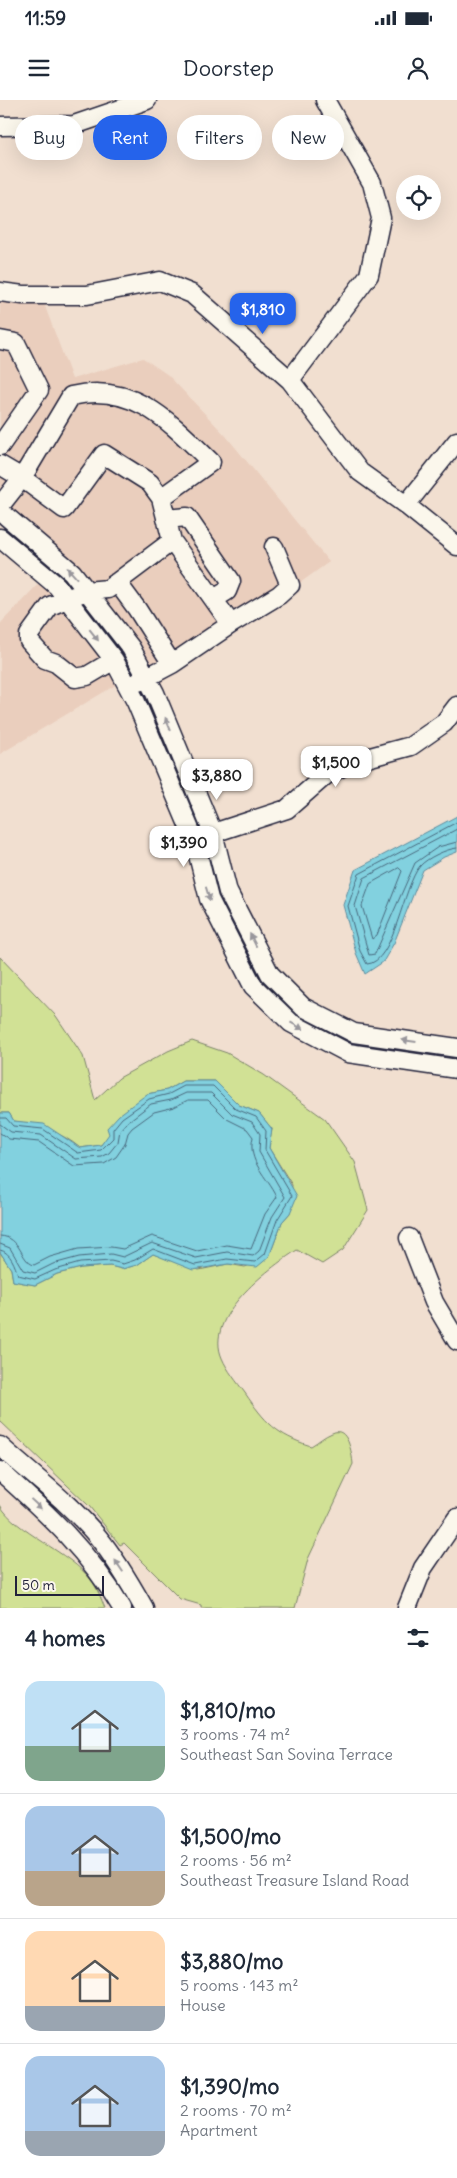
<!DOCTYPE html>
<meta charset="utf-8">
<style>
body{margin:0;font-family:Delius,sans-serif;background:#f2f2f3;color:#1f2937;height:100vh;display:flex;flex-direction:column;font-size:19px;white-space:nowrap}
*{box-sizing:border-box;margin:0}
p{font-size:16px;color:#747a83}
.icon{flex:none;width:28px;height:28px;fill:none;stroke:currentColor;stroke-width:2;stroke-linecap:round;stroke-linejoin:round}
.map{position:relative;height:1508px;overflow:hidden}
.sheet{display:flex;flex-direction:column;background:#fff;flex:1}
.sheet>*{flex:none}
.top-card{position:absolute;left:15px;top:15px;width:428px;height:45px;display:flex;gap:10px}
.buttons{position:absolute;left:396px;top:75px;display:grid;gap:10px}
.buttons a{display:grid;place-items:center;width:45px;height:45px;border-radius:50%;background:#fff;box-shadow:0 5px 20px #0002;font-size:25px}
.scale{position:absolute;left:15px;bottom:12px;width:89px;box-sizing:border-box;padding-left:5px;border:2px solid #22223b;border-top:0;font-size:14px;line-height:18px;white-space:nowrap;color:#22223b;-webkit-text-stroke:4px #fbf7ec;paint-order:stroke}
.price{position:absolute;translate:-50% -42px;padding:0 11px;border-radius:10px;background:#fff;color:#222;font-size:16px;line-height:32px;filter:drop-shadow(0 1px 2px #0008)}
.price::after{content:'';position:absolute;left:50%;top:30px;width:15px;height:11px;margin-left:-8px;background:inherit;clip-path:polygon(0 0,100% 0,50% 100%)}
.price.current{background:#2563eb;color:#fff}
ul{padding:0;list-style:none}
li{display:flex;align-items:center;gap:15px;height:125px;padding:0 25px}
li+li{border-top:1px solid #e0e1e3}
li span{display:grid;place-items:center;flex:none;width:140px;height:100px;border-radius:15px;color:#555}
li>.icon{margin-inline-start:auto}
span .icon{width:60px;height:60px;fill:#fffc;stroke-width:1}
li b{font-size:21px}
h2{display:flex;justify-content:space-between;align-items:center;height:60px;padding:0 25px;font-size:21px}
.pill{padding:0 18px;border-radius:22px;background:#fff;box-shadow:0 5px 20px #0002;font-size:18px;line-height:45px}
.pill.current{background:#2563eb;color:#fff}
.status{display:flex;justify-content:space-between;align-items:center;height:35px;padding:0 25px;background:#fff;direction:ltr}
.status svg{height:14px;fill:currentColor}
header{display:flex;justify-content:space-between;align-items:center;height:65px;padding:0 25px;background:#fff;font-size:22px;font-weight:600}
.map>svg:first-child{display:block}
</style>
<div class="status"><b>11:59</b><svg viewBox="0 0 49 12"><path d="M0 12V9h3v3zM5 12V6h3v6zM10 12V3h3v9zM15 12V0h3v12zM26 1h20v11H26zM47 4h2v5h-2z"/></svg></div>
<header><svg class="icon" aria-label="menu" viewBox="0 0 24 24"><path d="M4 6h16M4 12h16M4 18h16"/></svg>Doorstep<svg class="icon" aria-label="person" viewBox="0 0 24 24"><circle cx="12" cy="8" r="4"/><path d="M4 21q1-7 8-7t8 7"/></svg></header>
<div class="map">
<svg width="457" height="1508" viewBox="0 0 457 1508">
<rect width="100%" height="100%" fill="#f1dfd0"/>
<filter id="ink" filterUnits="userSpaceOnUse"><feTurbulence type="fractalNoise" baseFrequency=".02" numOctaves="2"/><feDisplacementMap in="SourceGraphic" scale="10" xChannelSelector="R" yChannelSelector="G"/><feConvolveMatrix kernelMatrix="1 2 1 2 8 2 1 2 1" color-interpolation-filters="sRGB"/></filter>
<g filter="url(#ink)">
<path fill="#eacebd" d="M0 198 43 201 72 279 143 258 168 275 226 336 329 462 158 585 153 575 0 402Z
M41 481 52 490 108 563 119 583 0 654V524Z"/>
<path fill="#d1e195" stroke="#7a8268" d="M0 857 56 916 83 956 95 1000 119 978 168 951 192 941 227 953 264 975 325 1019 355 1062 368 1110 343 1150 322 1164 297 1150C267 1170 204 1216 222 1258 227 1270 237 1282 245 1293 265 1322 276 1335 311 1346 318 1342 324 1336 332 1333 348 1325 352 1354 353 1364L308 1459 295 1508H201V1505L180 1499 124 1443 120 1445 89 1406 0 1321V1152L11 1169 13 1181 35 1185 57 1174 81 1168 110 1166 122 1169 137 1165 153 1154 199 1170 228 1164 245 1167 269 1157 282 1122 290 1113 292 1085 269 1048 272 1029 259 1013 239 1005 215 981H183L167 990 147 994 101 1045 80 1048C63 1033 37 1024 14 1021L9 1013H0Z
M0 1405C15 1432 70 1452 91 1480 97 1487 101 1499 105 1508H0Z"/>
<path fill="#82d1df" stroke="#5c8b9d" d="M457 716V752L444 757 423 770 394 843 383 862 365 874 356 853 343 805 355 770Z
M183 981H215L239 1005 259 1013 272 1029 269 1048 297 1096 290 1113 282 1122 269 1157 257 1167 228 1164 193 1170 153 1154 137 1165 122 1169 110 1166 81 1168 57 1174 35 1185 13 1181 11 1169 0 1152V1013H9L14 1021 44 1024 80 1048 101 1045 109 1034 107 1028 119 1015 147 994 167 990Z"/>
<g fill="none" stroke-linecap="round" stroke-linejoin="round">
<path stroke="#48687d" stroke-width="1" d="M457 722 359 774 348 806 360 851 367 864C394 863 403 786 420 766 427 758 446 749 457 748
M457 729 364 778 355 806 369 855 375 854 415 763 438 747 457 742
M399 768 402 771 377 835 372 839 362 806 370 784Z
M0 1018H6L13 1026 43 1029 78 1053 101 1050 113 1038V1029L122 1018 149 999 169 994 184 986H213L236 1009 256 1017 266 1031 265 1050 292 1096 277 1120 265 1154 255 1162 227 1159 195 1165 153 1149 135 1160 123 1164 111 1161 80 1163 55 1170 35 1179 18 1175C15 1166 11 1152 0 1150
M0 1024 11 1032 41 1035 76 1059 102 1057 109 1053 118 1042 120 1030 126 1023 151 1004 171 1000 186 993H211L232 1014 252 1022 260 1034 259 1052 285 1097 272 1117 259 1151 253 1156 227 1152 196 1158 152 1143 123 1157 111 1154 79 1157 53 1164 35 1173 23 1170 10 1148 0 1144
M0 1033 9 1039 39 1042 74 1066 104 1064 116 1057 125 1044 128 1033 132 1028 154 1012 174 1007 188 1000H208L227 1019 247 1029 253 1037C247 1062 267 1076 277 1097L265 1114 251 1149 227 1145 197 1151 152 1136 123 1149 111 1147 78 1149 50 1157 34 1165C20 1161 22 1137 0 1136"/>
<defs>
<path id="minor" d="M0 26 74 25 147 0
M0 192 23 195H87L160 181 192 194 290 280 360 372 406 405 457 446
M0 240 16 243 39 290 0 346
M290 280 369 175 381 118 372 83 325 0
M0 365 22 378 71 296C133 281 170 322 211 362L161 398
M406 405 457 341
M0 406 22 378 64 409 104 354 150 383 161 398 172 441 231 524 172 564 138 582
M0 411 72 472 131 548 155 593 213 733 228 792 270 874 303 907 354 933 457 948
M166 419 187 417 231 481 227 491 214 499
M0 438 57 486 114 560 136 602 194 739 209 799 253 886 291 923 348 953 457 969
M117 482 137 509 172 564
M231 524 279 495 290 485 274 447
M114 560 87 576 75 578 56 563 45 559 29 541V535L50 506 86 491 108 489 172 441
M204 736 287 709 326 675 352 662 411 646 444 623 457 606
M409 1138 434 1202 457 1241
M0 1346C32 1375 70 1403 98 1437 116 1459 130 1483 144 1508
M0 1371C48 1414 89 1452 122 1508
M407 1508 423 1468 457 1418"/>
</defs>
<use href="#minor" stroke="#22223b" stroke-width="21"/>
<use href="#minor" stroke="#fbf7ec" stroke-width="18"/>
</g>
<defs><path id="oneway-solid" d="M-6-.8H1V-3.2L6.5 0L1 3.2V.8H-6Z" transform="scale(1.25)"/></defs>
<g fill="#99979c">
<use href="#oneway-solid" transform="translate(72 473) rotate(-132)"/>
<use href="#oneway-solid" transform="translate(94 535) rotate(52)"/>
<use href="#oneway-solid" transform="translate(168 624) rotate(-113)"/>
<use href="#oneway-solid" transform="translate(208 794) rotate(73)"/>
<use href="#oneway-solid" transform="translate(253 840) rotate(-117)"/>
<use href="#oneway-solid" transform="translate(297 926) rotate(29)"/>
<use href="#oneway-solid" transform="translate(409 941) rotate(-172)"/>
<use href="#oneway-solid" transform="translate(36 1404) rotate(43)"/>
<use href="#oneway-solid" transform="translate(119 1466) rotate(-124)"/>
</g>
</g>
</svg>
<div class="buttons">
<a><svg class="icon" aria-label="locate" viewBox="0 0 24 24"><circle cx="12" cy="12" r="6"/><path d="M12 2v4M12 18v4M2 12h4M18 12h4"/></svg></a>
</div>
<div class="scale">50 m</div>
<b class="price current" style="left:263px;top:235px">$1,810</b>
<b class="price" style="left:336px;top:688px">$1,500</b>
<b class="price" style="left:217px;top:701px">$3,880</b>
<b class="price" style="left:184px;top:768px">$1,390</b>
<div class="top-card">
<a class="pill">Buy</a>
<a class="pill current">Rent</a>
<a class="pill">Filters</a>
<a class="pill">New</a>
</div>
</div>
<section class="sheet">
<h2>4 homes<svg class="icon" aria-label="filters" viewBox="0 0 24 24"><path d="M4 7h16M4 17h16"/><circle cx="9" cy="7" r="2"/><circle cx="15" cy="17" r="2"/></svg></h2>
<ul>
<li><span style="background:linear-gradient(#bfe0f5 65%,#7fa58c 0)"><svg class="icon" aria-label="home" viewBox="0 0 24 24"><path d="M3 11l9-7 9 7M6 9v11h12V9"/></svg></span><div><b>$1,810/mo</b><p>3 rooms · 74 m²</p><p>Southeast San Sovina Terrace</p></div></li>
<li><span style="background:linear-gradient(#a9c7e8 65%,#b9a48a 0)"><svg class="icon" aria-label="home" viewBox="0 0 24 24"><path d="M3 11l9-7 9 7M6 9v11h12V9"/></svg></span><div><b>$1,500/mo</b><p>2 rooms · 56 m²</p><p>Southeast Treasure Island Road</p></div></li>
<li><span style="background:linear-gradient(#ffd9b3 75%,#9aa5b1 0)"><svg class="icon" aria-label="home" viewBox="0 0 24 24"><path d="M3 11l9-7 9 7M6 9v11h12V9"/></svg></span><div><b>$3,880/mo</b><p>5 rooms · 143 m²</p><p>House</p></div></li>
<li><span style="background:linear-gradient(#a9c7e8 75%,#9aa5b1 0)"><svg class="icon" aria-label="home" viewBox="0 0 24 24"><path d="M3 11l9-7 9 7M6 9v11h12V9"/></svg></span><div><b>$1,390/mo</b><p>2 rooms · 70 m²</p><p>Apartment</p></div></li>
</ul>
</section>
